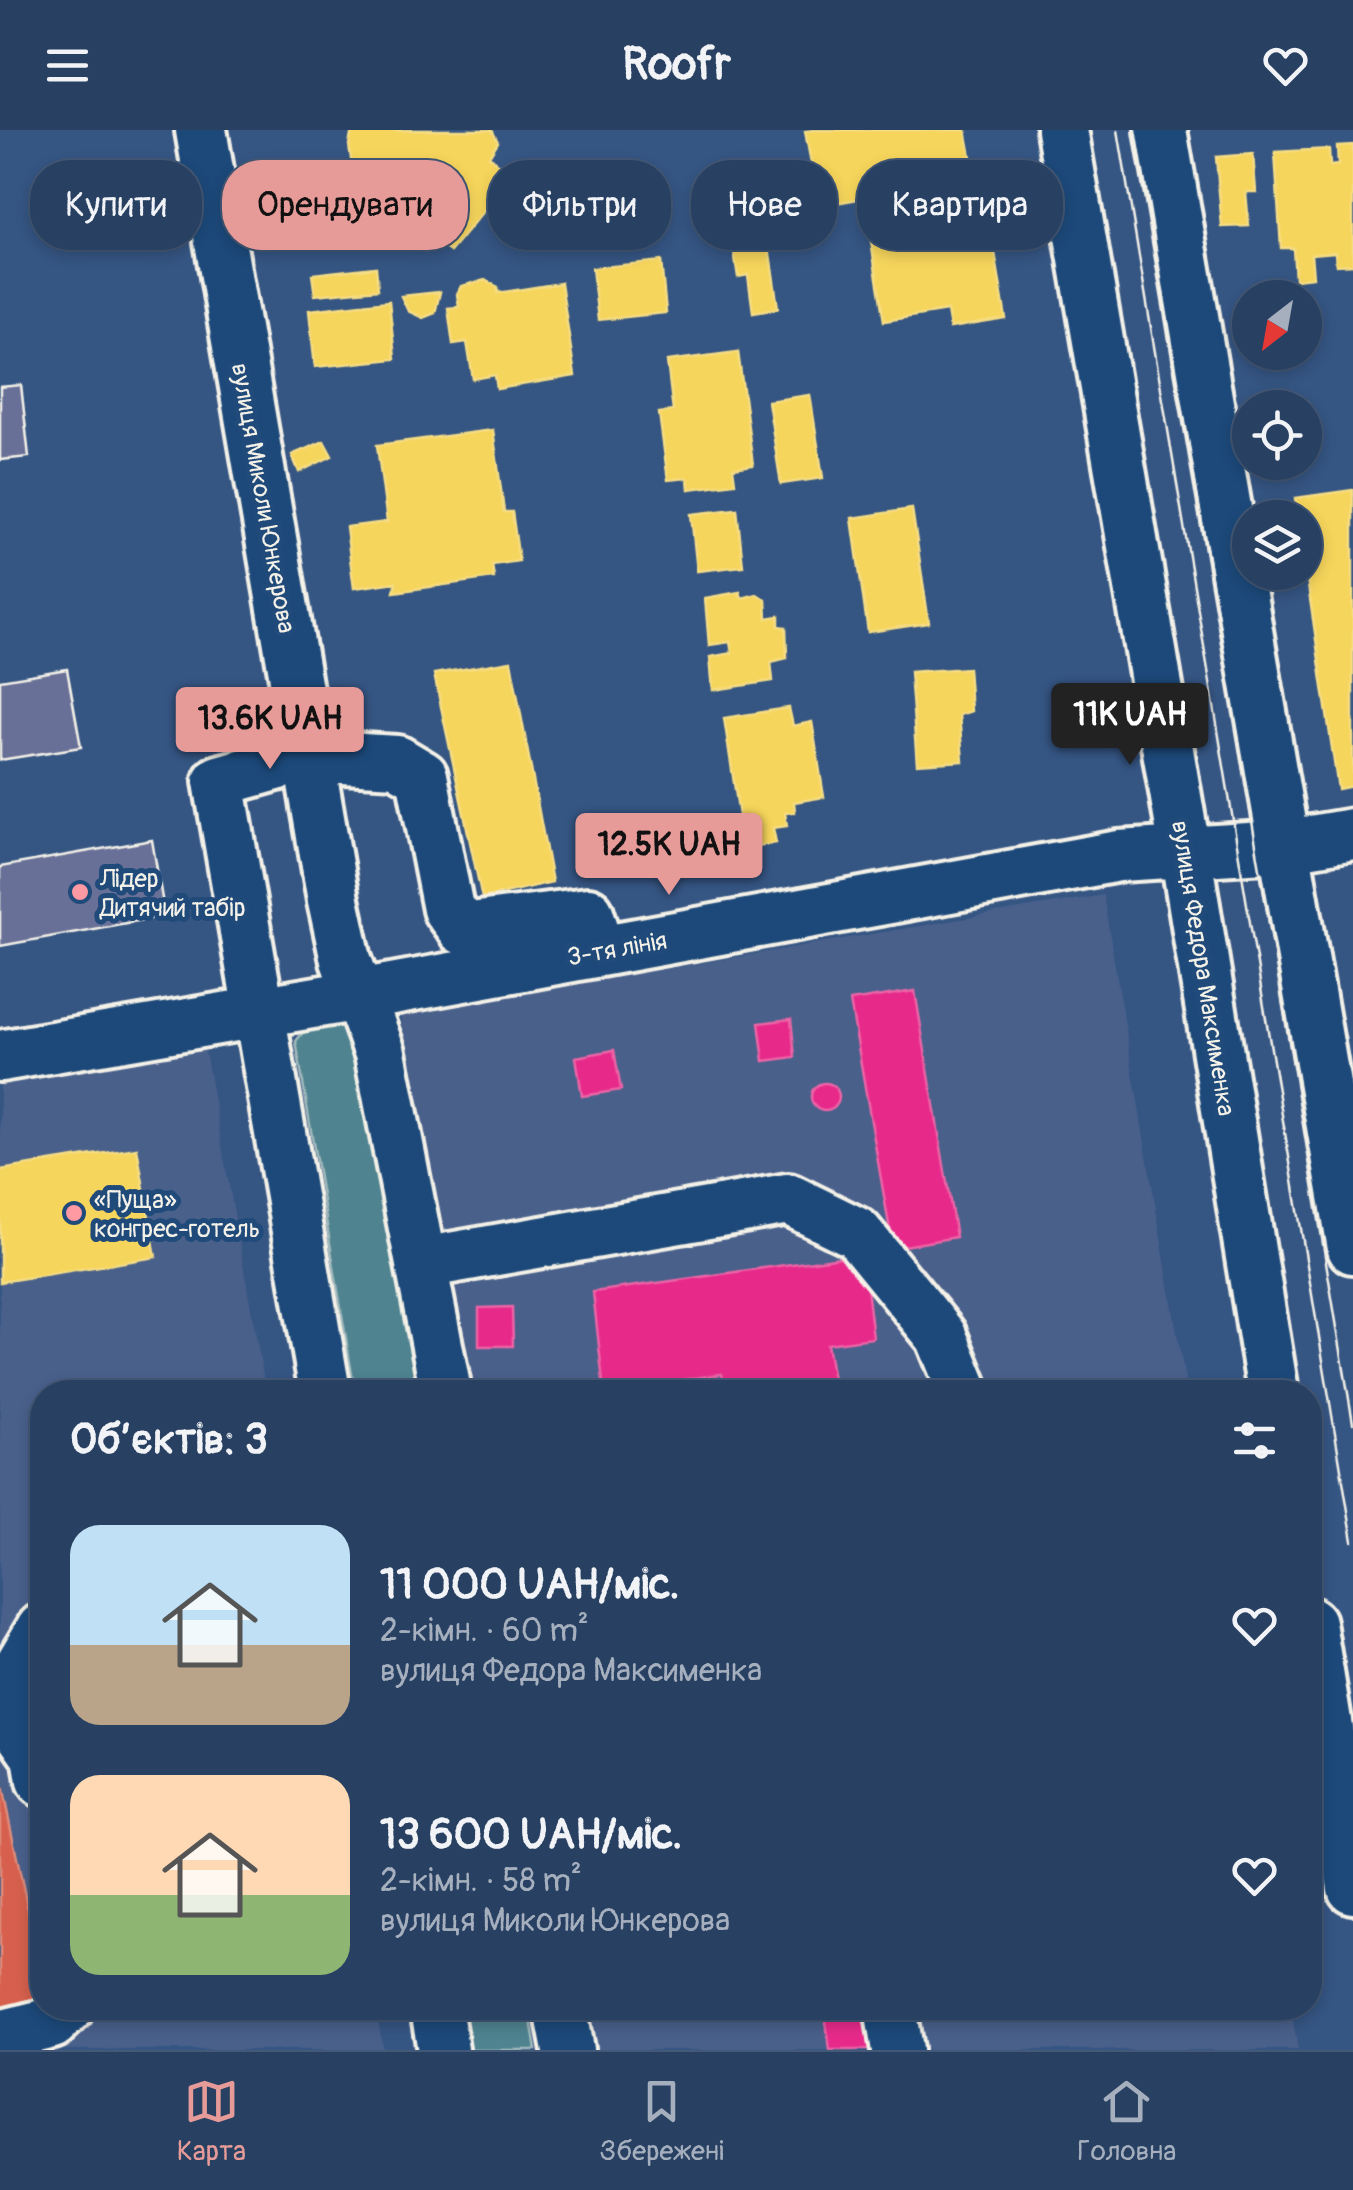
<!DOCTYPE html>
<html lang="uk">
<meta charset="utf-8">
<style>
body{margin:0;font-family:Pangolin,sans-serif;background:#344b6b;color:#f1f3f6;height:100vh;display:flex;flex-direction:column;font-size:38px;white-space:nowrap}
*{box-sizing:border-box;margin:0}
p{font-size:32px;color:#a5afbe}
.icon{flex:none;width:55px;height:55px;fill:none;stroke:currentColor;stroke-width:2;stroke-linecap:round;stroke-linejoin:round}
.map{position:relative;flex:1;overflow:hidden}
.sheet{position:absolute;left:30px;top:1250px;width:1292px;height:640px;display:flex;flex-direction:column;background:#284062;border-radius:40px;box-shadow:0 5px 15px #0003,0 0 0 2px #445977}
.sheet>*{flex:none}
.guide{position:absolute;left:30px;top:30px;width:1295px;height:90px;display:flex;gap:20px}
.needle{width:65px;rotate:211deg}
.tools{position:absolute;left:1232px;top:150px;display:grid;gap:20px}
.tools a{display:grid;place-items:center;width:90px;height:90px;border-radius:50%;background:#284062;box-shadow:0 5px 15px #0003,0 0 0 2px #445977;font-size:50px}
.price{position:absolute;translate:-50% -85px;padding:0 22px;border-radius:10px;background:#e69b98;color:#111;font-size:32px;line-height:65px;filter:drop-shadow(0 2px 5px #0008)}
.price::after{content:'';position:absolute;left:50%;top:60px;width:30px;height:22px;margin-left:-15px;background:inherit;clip-path:polygon(0 0,100% 0,50% 100%)}
.price.selected{background:#222;color:#fff}
ul{padding:0;list-style:none}
li{display:flex;align-items:center;gap:30px;height:250px;padding:0 40px}
li span{display:grid;place-items:center;flex:none;width:280px;height:200px;border-radius:30px;color:#555}
li>.icon{margin-inline-start:auto}
span .icon{width:120px;height:120px;fill:#fffc;stroke-width:1}
li b{font-size:42px}
h2{display:flex;justify-content:space-between;align-items:center;height:120px;padding:0 40px;font-size:42px}
.tag{padding:0 35px;border-radius:40px;background:#284062;box-shadow:0 5px 15px #0003,0 0 0 2px #445977;font-size:35px;line-height:90px}
.tag.selected{background:#e69b98;color:#111}
header{display:flex;justify-content:space-between;align-items:center;height:130px;padding:0 40px;background:#284062;font-size:45px;font-weight:700}
.dock{display:flex;justify-content:space-around;align-items:center;height:140px;border-top:2px solid #445977;background:#284062;font-size:28px;color:#a5afbe}
.dock a{display:grid;justify-items:center;gap:5px}
.dock .selected{color:#e69b98}
.map>svg:first-child{display:block}
</style>
<header><svg class="icon" aria-label="menu" viewBox="0 0 24 24"><path d="M4 6h16M4 12h16M4 18h16"/></svg>Roofr<svg class="icon" aria-label="heart" viewBox="0 0 24 24"><path d="M12 20l-8-8c-3-5 5-10 8-4 3-6 11-1 8 4z"/></svg></header>
<div class="map">
<svg width="1353" height="1920" viewBox="0 0 1353 1920">
<rect width="100%" height="100%" fill="#355583"/>
<filter id="ink" filterUnits="userSpaceOnUse"><feTurbulence type="fractalNoise" baseFrequency=".01" numOctaves="2"/><feDisplacementMap in="SourceGraphic" scale="20" xChannelSelector="R" yChannelSelector="G"/><feConvolveMatrix kernelMatrix="1 2 1 2 8 2 1 2 1" color-interpolation-filters="sRGB"/></filter>
<g filter="url(#ink)">
<path fill="#48608b" d="M1103 765 1187 1262H464L400 884Z
M202 904 266 1262H42V1878H376L383 1920H0V939Z
M568 1878H1291L1298 1920H575Z"/>
<path fill="#4f8390" stroke="#a2babc" stroke-width="2.5" d="M315 888 358 891 422 1262H355L296 911Z
M458 1878H529L536 1920H465Z"/>
<path fill="#f6d55c" stroke="#f5dd86" stroke-width="2.5" d="M352 0H492L498 12 489 26 512 47 450 122 422 102 395 106 393 83 379 76 375 65H356L349 15Z
M814 0H966L975 48 819 76 805 1Z
M1353 15V134L1336 135 1335 122 1311 124 1313 147 1295 149 1293 118H1281L1275 22 1329 19 1330 36 1338 35 1337 16Z
M1253 24 1256 62H1246L1249 96 1222 97 1216 27Z
M986 68 1006 189 950 198 947 181 884 191 867 87Z
M769 117 778 178 753 182 748 145 738 147 734 122Z
M661 131 666 183 598 190 592 138Z
M376 137 378 159 315 165 312 144Z
M485 150 498 157V163L561 153 575 246 497 259 495 245 473 249 467 212 453 214 448 178 459 177 457 164 461 156Z
M440 162 435 183 423 188 408 181 401 166Z
M389 171 395 229 315 237 309 180Z
M738 222 753 335 733 338 735 353 689 359 688 348 668 350 659 283 673 281 667 231Z
M810 265 823 348 781 354 768 271Z
M493 300 504 382H512L519 431 492 435 494 448 394 462 396 452 354 458 346 397 387 392 377 315Z
M324 311 332 326 299 342 292 325Z
M1353 360V656L1338 659 1305 435V388H1298L1295 368Z
M737 379 743 436 697 441 691 384Z
M912 379 929 493 868 502 852 388Z
M740 462 742 468 757 464 766 470 767 488 779 486V496L786 497 787 528 771 532 773 551 713 560 710 527 732 523 730 512 709 515 705 468Z
M511 531 552 752 482 768 434 544Z
M968 538 971 581 959 585 963 631 917 634 910 542Z
M789 578 793 596 812 592 824 667 794 672 795 682 785 683 787 696 773 698 776 713 744 718 724 588Z
M137 1018 156 1127 0 1152V1040Z"/>
<path fill="#d6604d" stroke="#df8c7c" stroke-width="2.5" d="M0 1647 42 1847V1870L0 1877Z"/>
<path fill="#e7298a" stroke="#eb65a6" stroke-width="2.5" d="M915 861 956 1107 893 1118 850 871Z
M791 889 795 927 764 931 759 893Z
M614 920 621 960 582 966 576 927Z
M811 967a14 14 0 1 1 28 0a14 14 0 1 1-28 0Z
M863 1124 873 1208 827 1214 835 1262H726L722 1244 604 1261 593 1162Z
M512 1177 513 1216H479V1178Z
M824 1878H874L881 1920H830Z"/>
<path fill="#677097" stroke="#f4f1e8" stroke-width="2.5" d="M21 255 29 327 0 330V257Z
M67 539 81 617 0 630V550Z
M152 710 165 786 0 816V737Z"/>
<g fill="none" stroke-linecap="round" stroke-linejoin="round">
<defs>
<path id="minor" d="M201 0 333 770 346 830 380 923 446 1262
M1062 0 1185 720 1273 1262
M1161 0 1353 1118
M0 926 359 865 1119 726 1282 716 1353 704
M422 1133 788 1069 857 1103 941 1206 964 1262
M325 1262 219 651 308 626 397 631 422 646 448 779 463 799 588 783 600 821
M1310 1493 1353 1758
M42 1499 14 1546 8 1583 38 1626 42 1651
M436 1878 443 1920
M560 1878 568 1920
M890 1878 897 1920
M0 1906 52 1893 68 1878"/>
</defs>
<use href="#minor" stroke="#f4f1e8" stroke-width="58"/>
<use href="#minor" stroke="#1f4a7a" stroke-width="50"/>
<path stroke="#f4f1e8" stroke-width="2.5" d="M1118 0 1353 1411
M1136 0 1353 1293"/>
</g>
</g>
<g fill="#ff9aa2" stroke="#1f4a7a" stroke-width="4">
<circle cx="80" cy="762" r="10"/>
<circle cx="74" cy="1083" r="10"/>
</g>
<g text-anchor="middle" stroke-width="10" stroke-linejoin="round" paint-order="stroke">
<g font-size="25" fill="#f4f1e8" stroke="#1f4a7a">
<text transform="translate(264 368) rotate(80)" y="9">вулиця Миколи Юнкерова</text>
<text transform="translate(617 818) rotate(-10)" y="9">3-тя лінія</text>
<text transform="translate(1204 838) rotate(81)" y="9">вулиця Федора Максименка</text>
</g>
<g font-size="25" fill="#f4f1e8" stroke="#1f4a7a" text-anchor="start">
<text x="100" y="757">Лідер<tspan x="100" dy="29">Дитячий табір</tspan></text>
<text x="94" y="1078">«Пуща»<tspan x="94" dy="29">конгрес-готель</tspan></text>
</g>
</g>
</svg>
<div class="tools">
<a><svg class="needle" viewBox="-14 -14 28 28"><path d="M0-13l5 13h-10z" fill="#e53935"/><path d="M0 13l5-13h-10z" fill="#a5afbe"/></svg></a>
<a><svg class="icon" aria-label="locate" viewBox="0 0 24 24"><circle cx="12" cy="12" r="6"/><path d="M12 2v4M12 18v4M2 12h4M18 12h4"/></svg></a>
<a><svg class="icon" aria-label="layers" viewBox="0 0 24 24"><path d="M12 4l9 5-9 5-9-5zM3 14l9 5 9-5"/></svg></a>
</div>
<b class="price selected" style="left:1130px;top:638px">11K UAH</b>
<b class="price" style="left:270px;top:642px">13.6K UAH</b>
<b class="price" style="left:669px;top:768px">12.5K UAH</b>
<div class="guide">
<a class="tag">Купити</a>
<a class="tag selected">Орендувати</a>
<a class="tag">Фільтри</a>
<a class="tag">Нове</a>
<a class="tag">Квартира</a>
</div>
<section class="sheet">
<h2>Об’єктів: 3<svg class="icon" aria-label="filters" viewBox="0 0 24 24"><path d="M4 7h16M4 17h16"/><circle cx="9" cy="7" r="2"/><circle cx="15" cy="17" r="2"/></svg></h2>
<ul>
<li><span style="background:linear-gradient(#bfe0f5 60%,#b9a48a 0)"><svg class="icon" aria-label="home" viewBox="0 0 24 24"><path d="M3 11l9-7 9 7M6 9v11h12V9"/></svg></span><div><b>11 000 UAH/міс.</b><p>2-кімн. · 60 m²</p><p>вулиця Федора Максименка</p></div><svg class="icon" aria-label="heart" viewBox="0 0 24 24"><path d="M12 20l-8-8c-3-5 5-10 8-4 3-6 11-1 8 4z"/></svg></li>
<li><span style="background:linear-gradient(#ffd9b3 60%,#8fb573 0)"><svg class="icon" aria-label="home" viewBox="0 0 24 24"><path d="M3 11l9-7 9 7M6 9v11h12V9"/></svg></span><div><b>13 600 UAH/міс.</b><p>2-кімн. · 58 m²</p><p>вулиця Миколи Юнкерова</p></div><svg class="icon" aria-label="heart" viewBox="0 0 24 24"><path d="M12 20l-8-8c-3-5 5-10 8-4 3-6 11-1 8 4z"/></svg></li>
</ul>
</section>
</div>
<nav class="dock">
<a class="selected"><svg class="icon" aria-label="map" viewBox="0 0 24 24"><path d="M3 6l6-2 6 2 6-2v14l-6 2-6-2-6 2zM9 4v14M15 6v14"/></svg>Карта</a>
<a><svg class="icon" aria-label="saved" viewBox="0 0 24 24"><path d="M7 4h10v16l-5-4-5 4z"/></svg>Збережені</a>
<a><svg class="icon" aria-label="home" viewBox="0 0 24 24"><path d="M3 11l9-7 9 7M6 9v11h12V9"/></svg>Головна</a>
</nav>
